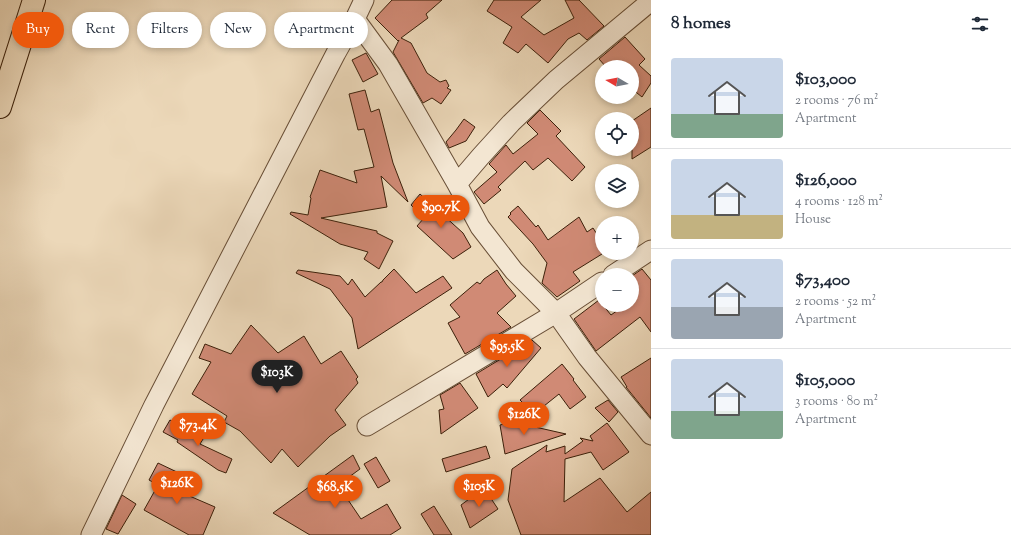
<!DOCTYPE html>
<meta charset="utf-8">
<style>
body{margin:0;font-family:"Sorts Mill Goudy",serif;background:#f2f2f3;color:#1f2937;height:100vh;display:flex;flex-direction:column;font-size:15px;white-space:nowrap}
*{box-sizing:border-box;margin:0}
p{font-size:13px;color:#747a83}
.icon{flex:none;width:22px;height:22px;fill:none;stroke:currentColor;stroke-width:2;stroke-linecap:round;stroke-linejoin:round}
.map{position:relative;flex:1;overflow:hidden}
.sheet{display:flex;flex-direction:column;background:#fff;width:360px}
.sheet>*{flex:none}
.guide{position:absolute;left:12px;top:12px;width:380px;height:36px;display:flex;gap:8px}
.needle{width:26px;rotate:280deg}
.buttons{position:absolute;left:595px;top:60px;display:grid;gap:8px}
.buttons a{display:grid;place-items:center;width:44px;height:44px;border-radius:50%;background:#fff;box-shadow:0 2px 6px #0003;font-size:20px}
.price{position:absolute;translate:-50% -34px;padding:0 9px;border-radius:14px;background:#ea580c;color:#fff;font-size:13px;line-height:26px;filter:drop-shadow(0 1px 2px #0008)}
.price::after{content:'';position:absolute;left:50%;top:24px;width:12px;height:9px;margin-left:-6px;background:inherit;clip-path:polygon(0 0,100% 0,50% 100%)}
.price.on{background:#222;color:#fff}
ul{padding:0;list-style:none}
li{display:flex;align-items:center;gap:12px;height:100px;padding:0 20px}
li+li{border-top:1px solid #e0e1e3}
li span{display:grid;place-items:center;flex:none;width:112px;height:80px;border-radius:4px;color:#555}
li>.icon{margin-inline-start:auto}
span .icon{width:48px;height:48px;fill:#fffc;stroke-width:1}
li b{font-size:17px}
h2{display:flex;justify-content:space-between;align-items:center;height:48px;padding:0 20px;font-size:17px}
.pill{padding:0 14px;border-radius:18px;background:#fff;box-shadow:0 2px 6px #0003;font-size:14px;line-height:36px}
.pill.on{background:#ea580c;color:#fff}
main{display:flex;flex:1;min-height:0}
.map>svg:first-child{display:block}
</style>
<main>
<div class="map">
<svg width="651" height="535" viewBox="0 0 651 535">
<rect width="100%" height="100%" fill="#ecd8b9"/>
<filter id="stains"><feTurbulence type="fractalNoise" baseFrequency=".005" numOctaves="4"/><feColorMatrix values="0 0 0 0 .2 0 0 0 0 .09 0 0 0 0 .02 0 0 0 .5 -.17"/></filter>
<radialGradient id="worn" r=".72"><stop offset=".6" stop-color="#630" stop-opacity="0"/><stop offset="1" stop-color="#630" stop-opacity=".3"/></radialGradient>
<path fill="#d08a75" stroke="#3c200a" d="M392 0H442L426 14 428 18 401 38 411 43 427 73 440 82 446 80 449 86 447 88 451 90 441 104 432 98 423 103 393 52 399 40 398 41 375 18Z
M494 0H541L521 17 544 35 574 18 565 0H579L604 26 587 40 579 33 568 39 548 63 526 44 518 53 503 43 512 27 487 11Z
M625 37 645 59 639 65 651 76V83L642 97 632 89V67H606L599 59Z
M366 53 378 74 363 82 352 60Z
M365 90 371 112 379 109 393 163 408 202 381 176 387 207 321 218 377 231V233L393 241 379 269 364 259 368 252 340 244 290 214 291 212 308 215 311 198 310 197 320 170 357 183 354 171 374 167 364 129 358 130 349 94Z
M651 108V147L632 159V121Z
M540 110 561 131 556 136 585 167 572 181 548 158 533 170 525 161 498 187 501 190 484 204 474 192 497 172 489 164 506 145 513 154 538 134 527 123Z
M464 119 475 127 466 141 449 148 446 142 456 130Z
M420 194 463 233 471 247 453 259 417 226 424 218 411 205Z
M518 206 536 227 538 225 548 240 579 217 587 232 593 228 602 242V254L573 272 580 281 557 297 542 283 547 263 533 244 508 217 511 214 510 213Z
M394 269 416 293 443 276 452 288 358 349 352 318 330 289 296 273 298 270 340 276 348 285 352 279 365 297 381 282H382L383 280Z
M642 269 651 280V332L640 317 596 351 574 319 599 300 611 315 625 305H632V299L638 295 632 288V276Z
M497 270 506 284 516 296 497 313 511 327 465 354 448 323 460 317 450 305 477 282 480 284 484 279Z
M251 325 278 353 304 336 321 364 341 351 358 377 356 379 358 383 335 410 346 425 330 436 298 467 282 449 271 463 240 431 224 422 227 416 192 394 211 362 199 358 205 344 231 354Z
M532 340 541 348 507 388 503 384 488 397 476 374Z
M651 358V418L626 387H627L621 377Z
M562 364 574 379 573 380 586 397 570 409 559 394 534 414 520 400Z
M460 383 478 408 441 434 439 410 444 409 440 395Z
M608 400 618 412 609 422 595 408Z
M170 420 185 429 186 428 203 439 200 444 232 459 226 473 218 470 177 442 178 440 163 432Z
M513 422 566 434 505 454 500 425Z
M607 423 629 452 603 470 591 452 565 459 564 502 600 478 627 512 651 492V535H521L508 500 512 469 547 445 546 452 565 446V454L583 441 580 438 593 441 590 436Z
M486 446 490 458 446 472 442 459Z
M353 455 360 469 338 485 361 519 387 504 401 528 390 535H310L273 513Z
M376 457 390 481 378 488 364 464Z
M158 463 179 473 171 488 215 507 203 535H189L144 510 158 485 149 480Z
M484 488 498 509 470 528 461 505Z
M122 495 136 504 118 534 106 529Z
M434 506 452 535H434L421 514Z"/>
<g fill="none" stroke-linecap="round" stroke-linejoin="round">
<defs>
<path id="minor" d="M355 19 388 64 457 184 480 227 514 271 556 313 587 357 651 435
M457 184 481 156 511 123 556 80 651 1
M613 275 651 250
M367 426 556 313 602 282
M91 535 154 405 336 53 355 19 364 0"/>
<path id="highway" d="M0 107 34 0"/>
</defs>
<use href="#minor" stroke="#684e36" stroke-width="21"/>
<use href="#highway" stroke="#3c200a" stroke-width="24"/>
<use href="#minor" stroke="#f3e6d2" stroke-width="19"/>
<use href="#highway" stroke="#ecd8b9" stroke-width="22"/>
</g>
<rect width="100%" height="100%" filter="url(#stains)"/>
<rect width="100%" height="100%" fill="url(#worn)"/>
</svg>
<div class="buttons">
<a><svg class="needle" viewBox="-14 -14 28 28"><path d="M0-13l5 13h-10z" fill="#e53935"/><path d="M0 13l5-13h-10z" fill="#747a83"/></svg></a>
<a><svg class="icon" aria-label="locate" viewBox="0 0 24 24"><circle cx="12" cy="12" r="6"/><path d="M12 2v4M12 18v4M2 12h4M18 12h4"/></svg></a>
<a><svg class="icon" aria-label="layers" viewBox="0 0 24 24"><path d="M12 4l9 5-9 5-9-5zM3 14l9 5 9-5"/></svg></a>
<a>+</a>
<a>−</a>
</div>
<b class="price" style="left:441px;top:229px">$90.7K</b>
<b class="price" style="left:507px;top:368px">$95.5K</b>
<b class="price on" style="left:277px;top:394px">$103K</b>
<b class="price" style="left:524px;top:436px">$126K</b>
<b class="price" style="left:198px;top:447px">$73.4K</b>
<b class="price" style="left:177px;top:505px">$126K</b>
<b class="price" style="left:479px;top:508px">$105K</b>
<b class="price" style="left:335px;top:509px">$68.5K</b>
<div class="guide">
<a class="pill on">Buy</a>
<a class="pill">Rent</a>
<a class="pill">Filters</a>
<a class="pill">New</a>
<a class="pill">Apartment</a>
</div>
</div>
<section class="sheet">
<h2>8 homes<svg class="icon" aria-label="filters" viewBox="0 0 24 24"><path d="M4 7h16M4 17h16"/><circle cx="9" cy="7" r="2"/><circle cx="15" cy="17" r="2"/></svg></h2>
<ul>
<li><span style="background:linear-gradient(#c9d6e8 70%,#7fa58c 0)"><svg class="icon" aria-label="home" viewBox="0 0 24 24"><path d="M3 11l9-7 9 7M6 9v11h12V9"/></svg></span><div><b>$103,000</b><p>2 rooms · 76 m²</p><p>Apartment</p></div></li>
<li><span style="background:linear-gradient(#c9d6e8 70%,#c2b280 0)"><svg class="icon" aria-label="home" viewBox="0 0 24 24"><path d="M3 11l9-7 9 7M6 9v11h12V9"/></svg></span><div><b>$126,000</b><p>4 rooms · 128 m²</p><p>House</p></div></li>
<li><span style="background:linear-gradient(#c9d6e8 60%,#9aa5b1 0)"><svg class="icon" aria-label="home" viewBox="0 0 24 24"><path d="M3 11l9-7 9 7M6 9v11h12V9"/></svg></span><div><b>$73,400</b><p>2 rooms · 52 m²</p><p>Apartment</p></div></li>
<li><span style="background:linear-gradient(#c9d6e8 65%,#7fa58c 0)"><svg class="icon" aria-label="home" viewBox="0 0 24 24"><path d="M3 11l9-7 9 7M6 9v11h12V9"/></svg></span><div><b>$105,000</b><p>3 rooms · 80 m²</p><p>Apartment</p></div></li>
</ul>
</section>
</main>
